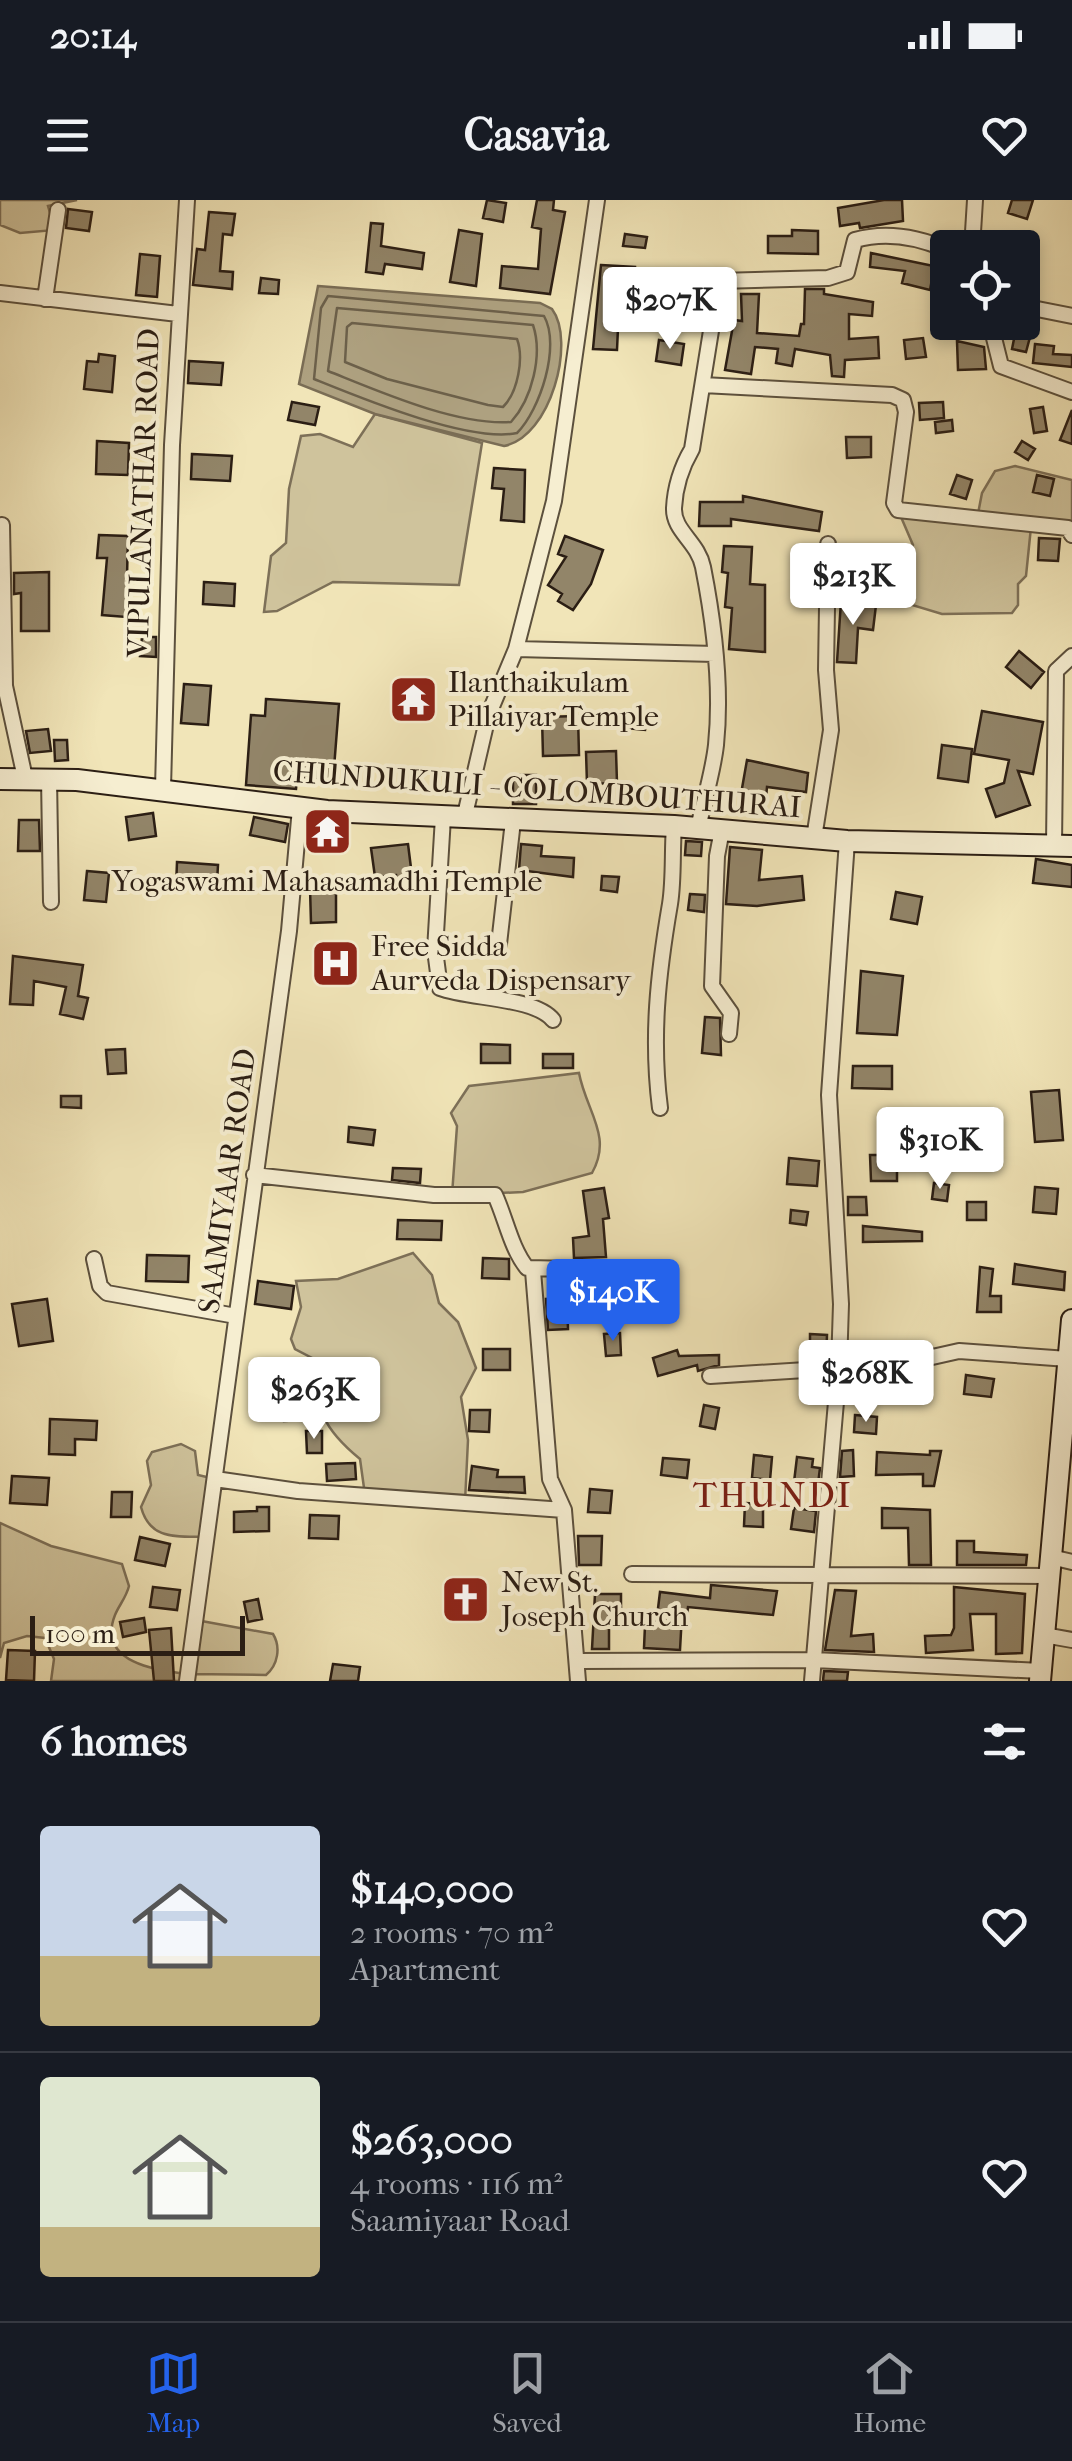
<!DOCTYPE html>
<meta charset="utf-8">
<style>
body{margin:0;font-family:"IM FELL French Canon",serif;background:#20242c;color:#f1f3f6;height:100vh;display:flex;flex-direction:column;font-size:38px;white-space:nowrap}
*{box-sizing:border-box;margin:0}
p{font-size:32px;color:#9ea1a6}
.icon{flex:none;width:55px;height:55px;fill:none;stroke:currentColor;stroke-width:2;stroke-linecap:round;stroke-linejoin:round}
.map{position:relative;height:1481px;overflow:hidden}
.drawer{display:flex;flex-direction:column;background:#171b24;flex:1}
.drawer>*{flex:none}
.controls{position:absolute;left:930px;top:30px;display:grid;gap:20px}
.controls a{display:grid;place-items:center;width:110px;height:110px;border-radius:10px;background:#171b24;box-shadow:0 5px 15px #0003;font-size:50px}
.scale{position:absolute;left:30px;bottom:25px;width:215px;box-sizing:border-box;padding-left:10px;border:5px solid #2b1e14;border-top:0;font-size:28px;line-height:35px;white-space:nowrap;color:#2b1e14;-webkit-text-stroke:8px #f6eed1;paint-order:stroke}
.price{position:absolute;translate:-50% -85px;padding:0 22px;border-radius:10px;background:#fff;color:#222;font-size:32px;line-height:65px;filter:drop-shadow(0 2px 5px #0008)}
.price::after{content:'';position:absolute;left:50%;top:60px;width:30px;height:22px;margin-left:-15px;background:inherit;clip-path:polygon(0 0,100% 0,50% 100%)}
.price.active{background:#2563eb;color:#fff}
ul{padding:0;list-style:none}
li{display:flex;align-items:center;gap:30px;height:250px;padding:0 40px}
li+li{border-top:2px solid #363941}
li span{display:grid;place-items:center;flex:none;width:280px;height:200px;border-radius:10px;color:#555}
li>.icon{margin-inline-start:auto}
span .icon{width:120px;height:120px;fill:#fffc;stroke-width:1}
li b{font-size:42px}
h2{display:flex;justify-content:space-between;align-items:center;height:120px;padding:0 40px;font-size:42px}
.status{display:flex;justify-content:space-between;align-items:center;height:70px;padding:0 50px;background:#171b24;direction:ltr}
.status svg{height:28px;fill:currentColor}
header{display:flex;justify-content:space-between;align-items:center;height:130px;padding:0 40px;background:#171b24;font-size:45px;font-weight:800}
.tabs{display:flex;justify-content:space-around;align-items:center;height:140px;border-top:2px solid #363941;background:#171b24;font-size:28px;color:#9ea1a6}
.tabs a{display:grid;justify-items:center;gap:5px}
.tabs .active{color:#2563eb}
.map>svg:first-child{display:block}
</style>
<div class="status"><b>20:14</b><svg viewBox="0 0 49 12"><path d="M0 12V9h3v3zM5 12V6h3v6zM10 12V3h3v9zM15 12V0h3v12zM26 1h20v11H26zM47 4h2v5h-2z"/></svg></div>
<header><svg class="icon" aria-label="menu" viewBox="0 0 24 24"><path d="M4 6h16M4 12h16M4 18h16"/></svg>Casavia<svg class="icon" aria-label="heart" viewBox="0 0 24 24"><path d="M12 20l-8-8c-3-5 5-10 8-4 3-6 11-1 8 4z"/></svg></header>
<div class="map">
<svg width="1072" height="1481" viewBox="0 0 1072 1481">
<rect width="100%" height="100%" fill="#f1e5b8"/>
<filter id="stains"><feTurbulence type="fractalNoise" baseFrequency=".002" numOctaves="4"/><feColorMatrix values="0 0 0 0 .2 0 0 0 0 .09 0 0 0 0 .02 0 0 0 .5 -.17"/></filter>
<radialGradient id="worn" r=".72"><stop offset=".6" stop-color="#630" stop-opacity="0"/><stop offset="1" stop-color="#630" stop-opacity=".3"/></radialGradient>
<path fill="#cfc39c" stroke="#7d7058" stroke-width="2.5" d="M0 0H77L48 6 55 30 20 33 0 25Z
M375 214 482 243 459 385 333 382 277 411 264 412 271 356 286 343 289 289 301 236 320 234 353 247Z
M1015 266 1072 280V325L1031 327 1026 376 1018 384V405L1012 413 942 414 902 402 913 345 898 310 977 319 982 293 995 271Z
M579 873C586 911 613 936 592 973L523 992 452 995 457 926 451 913 469 886Z
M413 1053 432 1075 439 1103 458 1122 476 1168 461 1197 468 1240 465 1302 365 1295 360 1259C319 1225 319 1211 314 1159L295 1149 291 1139 301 1107 296 1081 338 1079Z
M181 1244 195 1251 198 1275 215 1279 207 1337C177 1336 150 1341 141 1307L151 1285 147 1261 152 1252Z
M0 1323 51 1346 122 1364 129 1386C126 1398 119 1405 115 1415 96 1463 159 1471 188 1474L196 1420 273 1434C281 1447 278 1465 266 1475L189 1474 187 1481H51L54 1459 45 1438 27 1436 4 1443 0 1458Z"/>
<path fill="#aea180" stroke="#7a6d55" stroke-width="2.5" d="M318 86 540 103 552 109C576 141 551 237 504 246L375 214 299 184Z"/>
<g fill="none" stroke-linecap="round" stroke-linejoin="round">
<path stroke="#6c604a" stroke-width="2.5" d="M328 96 544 116C561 146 540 210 517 233 469 243 361 198 314 179L321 108Z
M337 108 533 125C543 155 532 199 511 222 457 226 378 191 328 171Z
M352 123 517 139C524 158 518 192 503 207L488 205 387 179 345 162 347 127Z"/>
</g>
<path fill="#928569" stroke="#2b1e14" stroke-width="2.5" d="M487 0 506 3 503 22 483 18Z
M537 0H554L553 10 565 12 550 94 500 88 502 66 538 69 541 29 532 27Z
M884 0H902L903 21 860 28 859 23 840 26 838 8Z
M1012 0H1033L1027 19 1008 13Z
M68 9 92 12 89 31 66 28Z
M209 12 235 14 232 35 223 34 220 71 233 72 232 89 193 85 197 49 205 50Z
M371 23 383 24 381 46 424 53 422 69 385 64 383 74 366 72Z
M459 30 482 34 476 86 450 82Z
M792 30 818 31V54L768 53V36H792Z
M625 34 647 37 645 48 623 46Z
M871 53 948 69V86L932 79 930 90 902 83 905 71 870 67Z
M140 54 160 56 157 97 136 95Z
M601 65 635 67 631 128H618L617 150 593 149Z
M261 78 279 80 278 94 259 93Z
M805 89H824V94L873 102 872 116 849 114V139L878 137 879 158 845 160 844 177 832 176 830 155 795 149 792 166 776 163 778 149 755 147 751 174 725 170 734 120 742 121 741 94H759L757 133 799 136 801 124H804Z
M1015 134 1030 137 1026 152 1012 149Z
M923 138 926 157 906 159 904 140Z
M659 140 684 144 681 165 656 161Z
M957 141 984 147 986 169 958 170Z
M1035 144 1054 146 1053 154 1072 155V167L1033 163Z
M99 154 115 156 112 192 84 189 87 161 98 162Z
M189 161 223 163 221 185 188 183Z
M292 202 319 207 315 225 288 220Z
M943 202 944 218 920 220 919 203Z
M1043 207 1047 231 1034 233 1030 209Z
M1072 210V244L1060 240Z
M952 220 953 231 936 233 935 222Z
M846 237H871V257L847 258Z
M97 241 129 243 128 275 96 274Z
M1022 241 1035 249 1028 260 1015 252Z
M192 254 232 256 230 281 191 279Z
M494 268 525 270 524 322 501 320 504 289 492 288Z
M957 275 972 280 966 299 950 294Z
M1037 275 1054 279 1050 296 1033 292Z
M743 296 822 312 819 331 731 319V326H699L700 302H743Z
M99 335 128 336 126 417 102 415 107 358H97Z
M565 336 603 350 591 384 573 410 558 401 562 394 548 385 566 357 558 354Z
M1039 338 1060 339 1058 361 1038 360Z
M724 346 752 347 750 384 765 385V452L729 449 732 408 725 407 728 373 722 372Z
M49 372V431H21V393L14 394V373Z
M204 382 235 384 234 406 203 404Z
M841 401 876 405 873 430 858 428 856 463 837 462Z
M142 437H156V457L140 456Z
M1019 451 1044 472 1031 488 1006 467Z
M184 484 211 486 208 525 181 523Z
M266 499 339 504 333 581 297 578 296 589 246 585 251 515 265 516Z
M982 511 1043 522 1033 574 1018 571 1030 605 996 617 986 589 1004 583 1009 560 974 554Z
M626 512 646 514 645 530 624 528Z
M578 516 579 555 543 556 542 517Z
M48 529 51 551 30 553 26 531Z
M54 540H67L68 560 55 561Z
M942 545 972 549 968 582 938 578Z
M616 551 617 583 587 584 586 552Z
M747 560 808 573 806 592 767 587 766 598 741 594Z
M513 575H536V604H513Z
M153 613 156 636 129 640 126 617Z
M254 617 288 624 285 642 250 635Z
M19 620H39L40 651H18Z
M686 641 702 642 701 656 685 655Z
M408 644 413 684 397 686 396 675 375 677 371 648Z
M521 644 542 646 541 656 574 658 573 677 519 670Z
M730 647 762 650 759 680 802 676 804 700 757 706 726 704Z
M1036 659 1072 665V687L1033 683Z
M177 662 218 665 217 683H210L209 689 176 688Z
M87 671 109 673 106 702 84 700Z
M602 676 619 677 617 692 601 690Z
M310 688H336V722L311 723Z
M896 692 922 697 917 724 891 719Z
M690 694 705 695 704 712 688 710Z
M13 756 83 765 78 796 88 798 83 819 60 814 66 787 34 781 33 805 10 804Z
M861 771 903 776 897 835 857 833Z
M705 817 720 818 721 855 702 853Z
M481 844 510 845V863H481Z
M125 849 126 873 108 874 106 850Z
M543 854H573V868H543Z
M853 866H892V889L852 888Z
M1059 890 1063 940 1035 942 1031 892Z
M61 896H81V908L61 907Z
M349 927 375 930 373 945 348 942Z
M870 955H897V981H871Z
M789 958 819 961 817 986 787 984Z
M393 968 421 969 420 983 392 980Z
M934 983 949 985 947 1001 932 999Z
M1035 987 1058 989 1056 1014 1033 1012Z
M604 988 609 1018 603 1019 606 1057 574 1058 573 1038 589 1036 583 991Z
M848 997H866L867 1015H848Z
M967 1002H986V1020H967Z
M791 1010 808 1012 806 1025 790 1023Z
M398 1020 442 1021 441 1040 397 1039Z
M863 1026 922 1032V1041L863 1042Z
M147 1055 189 1056 188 1082 146 1081Z
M483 1058 509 1059V1079L482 1078Z
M1015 1064 1065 1072 1064 1090 1013 1084Z
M980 1067 993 1069 990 1096H1001V1112H977Z
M258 1081 294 1086 291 1109 255 1104Z
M567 1098 568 1129 548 1130 546 1099Z
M47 1099 53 1141 19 1146 12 1104Z
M645 1099 676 1100 675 1120 644 1119Z
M620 1133 621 1155 606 1156 604 1134Z
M810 1134 827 1135 826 1158 810 1159Z
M483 1149H510V1170H483Z
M677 1150 679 1156 719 1155V1165L698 1171 697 1165 658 1176 653 1158Z
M306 1159 307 1171 302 1172 306 1220 284 1221 280 1161Z
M966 1175 994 1179 991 1197 964 1194Z
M704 1205 719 1208 715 1229 700 1226Z
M470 1210H490L489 1232 469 1231Z
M855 1215 877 1217 876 1234 854 1232Z
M50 1219 97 1221 96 1240 75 1239V1255L49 1254Z
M306 1231H322V1253H307Z
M853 1250 854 1276 840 1277 842 1251Z
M930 1251H941L934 1286H923V1274L876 1275 877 1252 930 1255Z
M754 1255 772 1257 770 1280 752 1278Z
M797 1257 813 1259 812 1267 820 1268 818 1284 794 1282Z
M663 1258 689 1260 687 1278 661 1275Z
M355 1263 356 1279 327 1281 326 1264Z
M472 1266 498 1270 497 1277H524L525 1293 469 1290Z
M12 1276 49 1278 47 1305 10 1303Z
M590 1289 612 1291 610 1313 588 1312Z
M112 1292H132L131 1317H111Z
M745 1303 763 1304V1327L744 1326Z
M257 1307H269V1331L234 1332V1312L257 1311Z
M794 1308 816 1311 814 1332 791 1329Z
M882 1308 930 1310 931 1365H909L908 1328H882Z
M310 1315 339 1316 338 1339 309 1338Z
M578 1336H602L601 1365H579Z
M140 1337 170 1344 165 1366 135 1360Z
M957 1341H974V1352L1027 1355 1026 1365H957Z
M711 1385 777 1391 773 1415 688 1407 687 1415 682 1414 680 1450 644 1448 645 1425H656L660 1392 710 1398Z
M153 1387 180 1390 177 1410 150 1407Z
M954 1387 1025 1394 1022 1453 996 1454V1414H970L973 1450 926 1453 925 1436 951 1435 954 1428Z
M835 1390 856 1391 851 1436 873 1434 874 1452 825 1450Z
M595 1394H621V1411H609V1449H592Z
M258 1399 262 1419 248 1422 244 1402Z
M144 1418 146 1432 123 1437 120 1422Z
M171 1428 174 1481H154L149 1430Z
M8 1450 35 1451 34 1481 6 1480Z
M333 1464 360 1467 358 1481H330Z
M824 1471 848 1472 847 1481H823Z"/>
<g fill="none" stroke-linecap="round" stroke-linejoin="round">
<defs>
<path id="street" d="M972 48 975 0
M0 93 178 114
M45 99 58 10
M1022 106 1072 116
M997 122 994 138 1001 166 1072 192
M703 185 892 195 903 200 906 212 894 303 898 310 1068 328 1072 335
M2 325 5 486 25 578
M516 449 715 454
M49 578 51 702
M163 588 172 245 187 0
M443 617 435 750 440 788C469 799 535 797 553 820
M464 619 488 516 516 449 554 301 597 0
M698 628C704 601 713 572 716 545 722 487 714 423 703 367 698 342 673 331 674 308 675 288 682 266 692 249L719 81 828 78 847 72 855 40C886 31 918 37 948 50
M722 630 717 656 712 786 731 813 729 834
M814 638 831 530 826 470 828 344
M1054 646 1056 471 1072 456
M499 744 513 621
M660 908C651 837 658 774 670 704 674 679 672 651 674 626
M254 975 434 995H495C506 1019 511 1048 527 1068L622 1070
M94 1059 100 1086 107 1093 236 1116
M533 1071 550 1279 564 1310
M710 1176 901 1164 959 1151 1068 1159
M215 1279 298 1291 564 1310 578 1481
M1051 1357 1072 1362
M632 1374 1044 1376
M1044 1435 1072 1440
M578 1461 814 1460 1041 1471
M187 1481 289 731 300 608
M812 1481 839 1167 841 1104 829 895 847 641"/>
<path id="secondary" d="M0 579 77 580 327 611 674 626 847 641 1072 646
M1040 1481 1072 1120"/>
</defs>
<use href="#street" stroke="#5c503d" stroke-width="18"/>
<use href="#secondary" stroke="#2b1e14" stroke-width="24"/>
<use href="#street" stroke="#f6eed1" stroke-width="14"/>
<use href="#secondary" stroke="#f6eed1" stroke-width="20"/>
</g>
<defs>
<symbol id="temple-square" viewBox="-11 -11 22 22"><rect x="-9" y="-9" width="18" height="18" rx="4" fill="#8f2418" stroke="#f6eed1"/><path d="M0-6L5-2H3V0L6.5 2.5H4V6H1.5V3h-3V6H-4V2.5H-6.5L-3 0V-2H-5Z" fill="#fff"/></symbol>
<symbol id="hospital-square" viewBox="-11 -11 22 22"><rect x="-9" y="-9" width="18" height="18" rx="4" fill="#8f2418" stroke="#f6eed1"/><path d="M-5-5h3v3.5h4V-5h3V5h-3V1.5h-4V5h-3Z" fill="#fff"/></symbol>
<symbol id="church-square" viewBox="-11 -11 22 22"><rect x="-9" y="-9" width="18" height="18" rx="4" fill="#8f2418" stroke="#f6eed1"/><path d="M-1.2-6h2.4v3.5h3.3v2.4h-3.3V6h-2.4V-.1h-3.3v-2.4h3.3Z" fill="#fff"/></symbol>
</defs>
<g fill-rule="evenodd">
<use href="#temple-square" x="386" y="472" width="55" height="55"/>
<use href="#temple-square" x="300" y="604" width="55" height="55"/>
<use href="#hospital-square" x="308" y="736" width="55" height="55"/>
<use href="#church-square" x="438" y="1372" width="55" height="55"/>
</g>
<g text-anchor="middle" stroke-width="8" stroke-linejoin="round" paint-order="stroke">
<g font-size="30" fill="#2b1e14" stroke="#f6eed1">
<text transform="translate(143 293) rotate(-88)" y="10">VIPULANATHAR ROAD</text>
<text transform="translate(537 589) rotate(4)" y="10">CHUNDUKULI - COLOMBOUTHURAI</text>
<text transform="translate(227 981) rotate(-82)" y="10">SAAMIYAAR ROAD</text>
</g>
<g font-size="30" fill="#2b1e14" stroke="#f6eed1" text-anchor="start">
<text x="448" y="492">Ilanthaikulam<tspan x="448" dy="34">Pillaiyar Temple</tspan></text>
<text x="327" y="691" text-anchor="middle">Yogaswami Mahasamadhi Temple</text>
<text x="371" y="756">Free Sidda<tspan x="371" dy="34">Aurveda Dispensary</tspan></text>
<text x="501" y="1392">New St.<tspan x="501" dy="34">Joseph Church</tspan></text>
</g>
<g font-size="35" letter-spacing="2.5" fill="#7a1f14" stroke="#f6eed1">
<text x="773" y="1307">THUNDI</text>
</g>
</g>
<rect width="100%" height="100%" filter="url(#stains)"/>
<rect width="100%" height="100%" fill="url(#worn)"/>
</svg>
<div class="controls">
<a><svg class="icon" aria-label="locate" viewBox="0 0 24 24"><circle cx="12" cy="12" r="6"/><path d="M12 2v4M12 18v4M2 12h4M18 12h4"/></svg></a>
</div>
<div class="scale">100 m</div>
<b class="price" style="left:670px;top:152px">$207K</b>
<b class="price" style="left:853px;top:428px">$213K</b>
<b class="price" style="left:940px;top:992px">$310K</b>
<b class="price active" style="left:613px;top:1144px">$140K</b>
<b class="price" style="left:866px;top:1225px">$268K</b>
<b class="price" style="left:314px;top:1242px">$263K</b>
</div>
<section class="drawer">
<h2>6 homes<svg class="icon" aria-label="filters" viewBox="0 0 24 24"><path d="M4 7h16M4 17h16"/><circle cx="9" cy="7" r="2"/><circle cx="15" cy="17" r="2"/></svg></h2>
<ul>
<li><span style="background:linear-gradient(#c9d6e8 65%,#c2b280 0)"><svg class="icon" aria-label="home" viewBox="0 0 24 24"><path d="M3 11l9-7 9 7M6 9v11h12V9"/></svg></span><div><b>$140,000</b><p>2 rooms · 70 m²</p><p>Apartment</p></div><svg class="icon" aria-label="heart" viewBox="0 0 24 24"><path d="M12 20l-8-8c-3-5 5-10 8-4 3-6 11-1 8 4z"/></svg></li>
<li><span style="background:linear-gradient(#dfe7d0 75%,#c2b280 0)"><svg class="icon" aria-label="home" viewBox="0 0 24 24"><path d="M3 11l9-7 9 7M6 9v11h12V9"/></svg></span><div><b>$263,000</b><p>4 rooms · 116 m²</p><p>Saamiyaar Road</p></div><svg class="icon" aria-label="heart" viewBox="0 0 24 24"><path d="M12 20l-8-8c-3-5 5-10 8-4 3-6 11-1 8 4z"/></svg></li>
</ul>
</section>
<nav class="tabs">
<a class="active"><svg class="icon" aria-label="map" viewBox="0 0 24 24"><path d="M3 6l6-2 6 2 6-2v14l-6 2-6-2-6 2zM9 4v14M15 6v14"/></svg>Map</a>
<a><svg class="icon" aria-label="saved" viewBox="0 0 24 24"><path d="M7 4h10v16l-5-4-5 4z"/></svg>Saved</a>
<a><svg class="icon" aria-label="home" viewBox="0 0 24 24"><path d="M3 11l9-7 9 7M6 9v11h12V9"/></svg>Home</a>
</nav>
